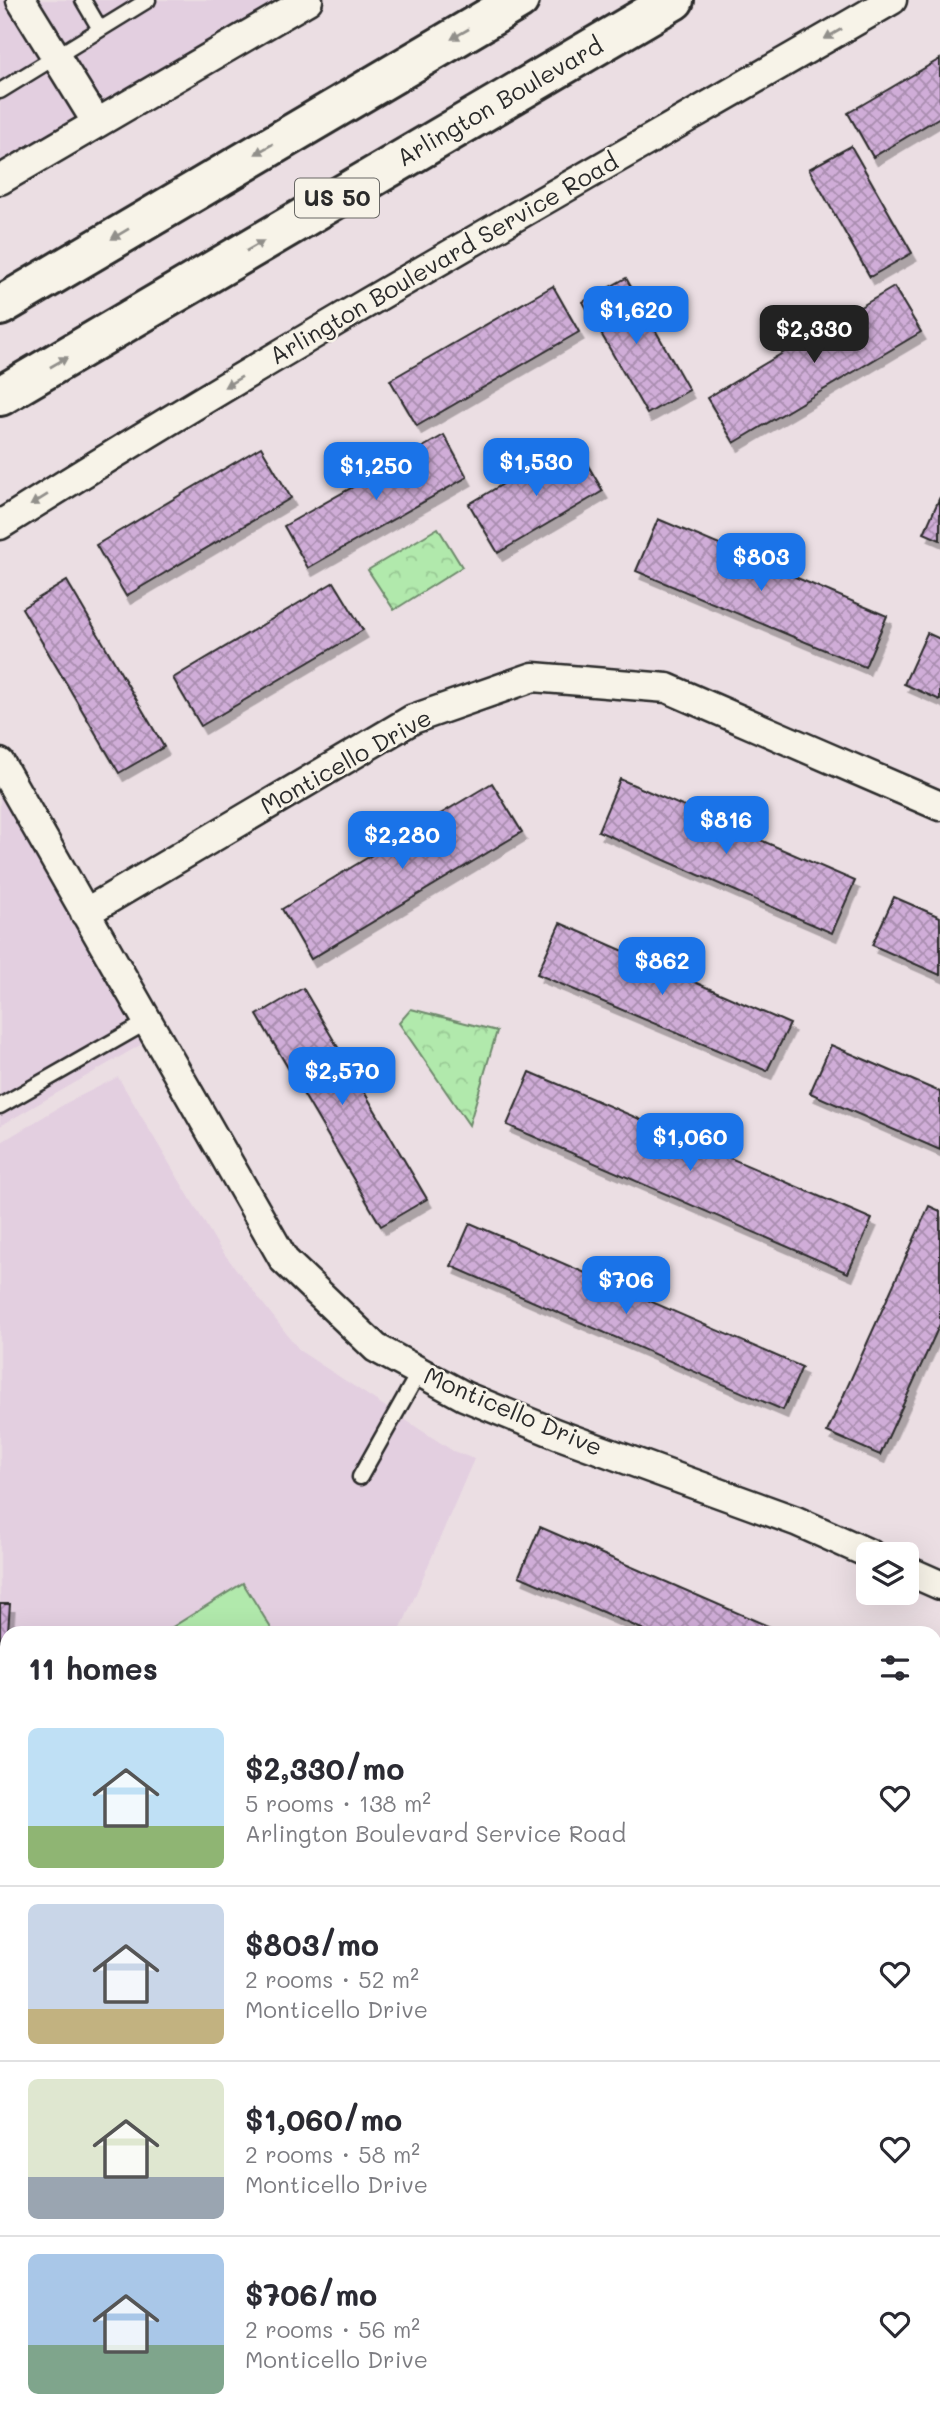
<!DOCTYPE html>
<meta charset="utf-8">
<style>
body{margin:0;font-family:Mali,sans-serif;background:#f2f2f3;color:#2b2b33;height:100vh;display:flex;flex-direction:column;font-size:26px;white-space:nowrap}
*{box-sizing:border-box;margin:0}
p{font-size:23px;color:#7c7c81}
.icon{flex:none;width:38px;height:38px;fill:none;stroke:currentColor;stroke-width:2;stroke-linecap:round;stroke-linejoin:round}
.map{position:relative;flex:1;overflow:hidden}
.drawer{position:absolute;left:0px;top:1626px;width:942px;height:800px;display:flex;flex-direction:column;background:#fff;border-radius:21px 21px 0 0;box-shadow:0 7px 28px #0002}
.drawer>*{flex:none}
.controls{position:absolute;left:856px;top:1542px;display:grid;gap:14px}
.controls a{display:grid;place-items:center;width:63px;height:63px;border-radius:10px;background:#fff;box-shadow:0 7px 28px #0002;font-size:35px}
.price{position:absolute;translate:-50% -60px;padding:0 16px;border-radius:14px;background:#1a73e8;color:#fff;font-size:23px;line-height:46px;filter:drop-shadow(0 2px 4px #0008)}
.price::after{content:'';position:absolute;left:50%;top:42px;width:21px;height:16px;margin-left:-10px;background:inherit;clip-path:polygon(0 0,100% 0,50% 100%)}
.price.current{background:#222;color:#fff}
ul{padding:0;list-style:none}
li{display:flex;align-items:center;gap:21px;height:175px;padding:0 28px}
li+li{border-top:2px solid #e1e1e2}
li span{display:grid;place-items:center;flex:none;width:196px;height:140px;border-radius:10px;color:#555}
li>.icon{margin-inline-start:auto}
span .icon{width:84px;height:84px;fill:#fffc;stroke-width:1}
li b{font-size:30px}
h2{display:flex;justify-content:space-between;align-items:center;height:84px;padding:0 28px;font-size:30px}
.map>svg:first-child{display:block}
</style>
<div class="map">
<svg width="940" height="2424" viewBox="0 0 940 2424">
<defs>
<pattern id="forest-crowns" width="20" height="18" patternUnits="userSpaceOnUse" patternTransform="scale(1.75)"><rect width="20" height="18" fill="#b1e9ac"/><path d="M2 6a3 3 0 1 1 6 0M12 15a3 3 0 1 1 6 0" fill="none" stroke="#98c894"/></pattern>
<pattern id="building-cross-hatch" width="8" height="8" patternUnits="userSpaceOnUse" patternTransform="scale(1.75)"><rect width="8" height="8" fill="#d0add8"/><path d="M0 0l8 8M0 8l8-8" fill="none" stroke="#a98daf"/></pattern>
<filter id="shadow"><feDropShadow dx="4.5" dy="8" stdDeviation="0" flood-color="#0004"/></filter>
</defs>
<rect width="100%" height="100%" fill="#ebdee3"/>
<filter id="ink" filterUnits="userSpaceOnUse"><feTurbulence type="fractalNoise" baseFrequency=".0143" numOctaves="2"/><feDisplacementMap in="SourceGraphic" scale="14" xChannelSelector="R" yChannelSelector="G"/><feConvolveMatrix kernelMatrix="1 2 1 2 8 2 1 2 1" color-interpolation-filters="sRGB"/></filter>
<g filter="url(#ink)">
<path fill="#e3cfe0" d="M0 0H278L0 169Z
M0 763 156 1036 0 1126Z
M118 1077 219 1247 300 1351 453 1451 474 1459 399 1633H7V2011L0 2016V1143L68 1102Z"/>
<path fill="url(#forest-crowns)" stroke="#6e8a6c" stroke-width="2" d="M438 528 462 567 394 610 368 570Z
M411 1009 497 1031 469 1125 399 1023Z
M7 1786V1926L0 1915V1884L3 1881 0 1877V1790Z"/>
<path fill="#b1e9ac" stroke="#6e8a6c" stroke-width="2" d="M243 1583 274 1633H163Z"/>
<path fill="url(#building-cross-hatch)" stroke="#2b2b2b" stroke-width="2" filter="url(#shadow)" d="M940 59V117L873 157 848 113Z
M851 146 912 253 870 277 809 169Z
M626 278 689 390 647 414 583 302Z
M553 286 579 332 417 426 390 380Z
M894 287 921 332 734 443 707 398Z
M444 435 467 477 308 568 284 526Z
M574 442 603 491 498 553 469 504Z
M261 447 291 498 126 596 96 545Z
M940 497V540L924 533Z
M658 519 887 616 865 667 636 571Z
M67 581 164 747 119 773 22 608Z
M334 582 363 630 201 726 173 678Z
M927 633 940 639V700L904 684Z
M620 779 855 881 832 933 598 831Z
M492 783 522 832 311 959 282 909Z
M894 897 940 917V975L872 945Z
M560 923 790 1024 767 1071 537 974Z
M303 988 427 1199 381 1226 257 1015Z
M831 1045 940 1092V1150L810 1093Z
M530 1072 872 1219 848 1273 507 1125Z
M929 1206 940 1211V1324L880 1455 827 1432Z
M470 1223 802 1367 783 1410 451 1266Z
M540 1527 784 1633H651L519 1576Z
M0 1604H10L5 1671H0Z
M934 2152 940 2156V2227L934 2223Z
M256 2418H278L285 2424H251Z
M486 2418H526L522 2424H493Z
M684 2418H777L783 2424H691Z"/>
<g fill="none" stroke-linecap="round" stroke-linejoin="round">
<defs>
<path id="service" d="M83 0 100 29
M0 91 148 0
M0 1106 147 1022
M360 1477 419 1372"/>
<path id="minor" d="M21 0 97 123
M0 180 308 0
M0 525C292 341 593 173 892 0
M0 763 284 1260 376 1348 464 1396 557 1434 796 1521 870 1554
M85 913 413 719 533 677 667 688 940 806
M906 1570 940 1585
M934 1865 940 1860"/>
<path id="trunk" d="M0 306 519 0
M0 396 674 0"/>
</defs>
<use href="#service" stroke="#2b2b2b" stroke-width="19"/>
<use href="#minor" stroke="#2b2b2b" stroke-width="33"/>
<use href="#trunk" stroke="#2b2b2b" stroke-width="44"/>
<use href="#service" stroke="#f7f3e8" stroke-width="14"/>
<use href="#minor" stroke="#f7f3e8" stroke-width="28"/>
<use href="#trunk" stroke="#f7f3e8" stroke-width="38"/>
</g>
<defs><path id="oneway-solid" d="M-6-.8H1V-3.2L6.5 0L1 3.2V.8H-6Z" transform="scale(1.75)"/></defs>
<g fill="#918f8a">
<use href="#oneway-solid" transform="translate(460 34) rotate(150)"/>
<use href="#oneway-solid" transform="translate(833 34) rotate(150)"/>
<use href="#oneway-solid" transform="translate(264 149) rotate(150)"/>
<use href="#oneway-solid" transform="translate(120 234) rotate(149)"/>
<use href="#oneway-solid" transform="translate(255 246) rotate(-30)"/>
<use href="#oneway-solid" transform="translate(59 362) rotate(-30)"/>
<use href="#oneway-solid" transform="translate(233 382) rotate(149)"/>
<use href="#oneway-solid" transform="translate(39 500) rotate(148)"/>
</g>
</g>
<g text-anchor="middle" stroke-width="5" stroke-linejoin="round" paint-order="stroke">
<rect fill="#f7f3e8" stroke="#686764" stroke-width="2" x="295" y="178.5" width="84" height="39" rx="5"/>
<g font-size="23" font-weight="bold" fill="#2b2b2b">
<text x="337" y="206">US 50</text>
</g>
<g font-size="24" fill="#2b2b2b" stroke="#f7f3e8">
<text transform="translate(500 102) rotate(-30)" y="8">Arlington Boulevard</text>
<text transform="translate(444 259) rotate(-30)" y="8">Arlington Boulevard Service Road</text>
<text transform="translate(346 762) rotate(-29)" y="8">Monticello Drive</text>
<text transform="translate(513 1412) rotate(23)" y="8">Monticello Drive</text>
</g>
</g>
</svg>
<div class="controls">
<a><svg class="icon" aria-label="layers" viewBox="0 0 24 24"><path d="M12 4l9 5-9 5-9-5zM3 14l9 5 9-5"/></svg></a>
</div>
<b class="price" style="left:636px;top:346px">$1,620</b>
<b class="price current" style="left:814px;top:365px">$2,330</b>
<b class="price" style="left:536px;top:498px">$1,530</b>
<b class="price" style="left:376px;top:502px">$1,250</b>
<b class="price" style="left:761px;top:593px">$803</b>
<b class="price" style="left:726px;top:856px">$816</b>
<b class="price" style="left:402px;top:871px">$2,280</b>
<b class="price" style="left:662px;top:997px">$862</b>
<b class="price" style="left:342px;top:1107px">$2,570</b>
<b class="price" style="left:690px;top:1173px">$1,060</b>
<b class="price" style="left:626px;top:1316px">$706</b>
<section class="drawer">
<h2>11 homes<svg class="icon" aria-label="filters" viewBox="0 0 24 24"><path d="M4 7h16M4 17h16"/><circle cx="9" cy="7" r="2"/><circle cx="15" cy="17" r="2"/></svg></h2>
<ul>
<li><span style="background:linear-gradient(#bfe0f5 70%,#8fb573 0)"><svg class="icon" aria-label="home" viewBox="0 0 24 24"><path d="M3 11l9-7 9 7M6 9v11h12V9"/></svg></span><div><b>$2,330/mo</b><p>5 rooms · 138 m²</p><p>Arlington Boulevard Service Road</p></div><svg class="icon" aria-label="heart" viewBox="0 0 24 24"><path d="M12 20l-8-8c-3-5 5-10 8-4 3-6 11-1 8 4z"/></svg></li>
<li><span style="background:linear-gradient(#c9d6e8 75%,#c2b280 0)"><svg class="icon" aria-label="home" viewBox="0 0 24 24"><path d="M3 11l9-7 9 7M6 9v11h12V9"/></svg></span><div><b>$803/mo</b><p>2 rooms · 52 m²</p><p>Monticello Drive</p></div><svg class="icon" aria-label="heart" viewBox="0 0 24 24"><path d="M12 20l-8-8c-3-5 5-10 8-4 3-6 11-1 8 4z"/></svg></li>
<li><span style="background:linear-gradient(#dfe7d0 70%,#9aa5b1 0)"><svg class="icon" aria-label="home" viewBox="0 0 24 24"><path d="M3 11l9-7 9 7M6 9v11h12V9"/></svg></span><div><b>$1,060/mo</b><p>2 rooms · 58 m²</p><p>Monticello Drive</p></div><svg class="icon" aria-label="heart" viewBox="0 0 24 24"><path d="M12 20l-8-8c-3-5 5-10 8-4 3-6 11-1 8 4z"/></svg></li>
<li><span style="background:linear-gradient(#a9c7e8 65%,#7fa58c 0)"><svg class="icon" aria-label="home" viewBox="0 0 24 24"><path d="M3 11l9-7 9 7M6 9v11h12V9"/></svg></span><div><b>$706/mo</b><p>2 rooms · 56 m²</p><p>Monticello Drive</p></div><svg class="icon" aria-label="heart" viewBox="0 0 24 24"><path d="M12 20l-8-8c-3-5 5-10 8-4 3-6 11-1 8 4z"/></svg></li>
</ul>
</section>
</div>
